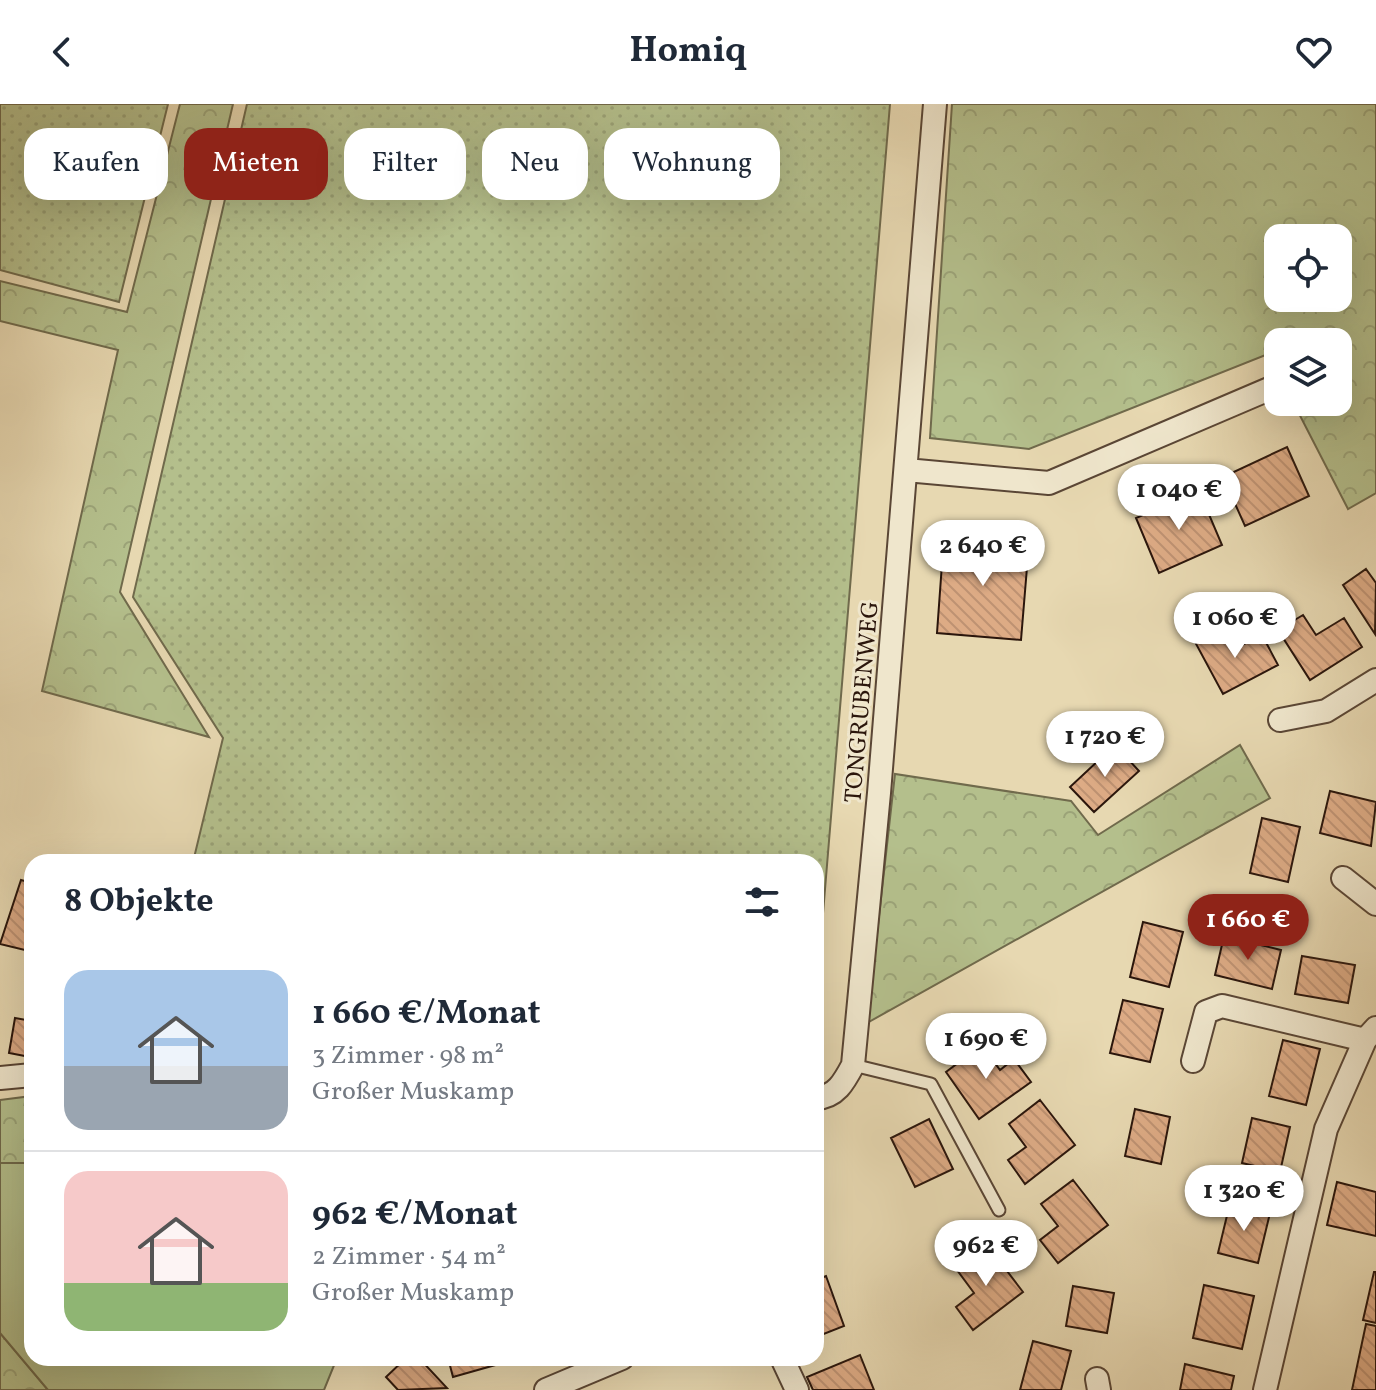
<!DOCTYPE html>
<html lang="de">
<meta charset="utf-8">
<style>
body{margin:0;font-family:Vollkorn,serif;background:#f2f2f3;color:#1f2937;height:100vh;display:flex;flex-direction:column;font-size:30px;white-space:nowrap}
*{box-sizing:border-box;margin:0}
p{font-size:26px;color:#747a83}
.icon{flex:none;width:44px;height:44px;fill:none;stroke:currentColor;stroke-width:2;stroke-linecap:round;stroke-linejoin:round}
.map{position:relative;flex:1;overflow:hidden}
.drawer{position:absolute;left:24px;top:750px;width:800px;height:512px;display:flex;flex-direction:column;background:#fff;border-radius:24px;box-shadow:0 8px 32px #0002}
.drawer>*{flex:none}
.banner{position:absolute;left:24px;top:24px;width:800px;height:72px;display:flex;gap:16px}
.tools{position:absolute;left:1264px;top:120px;display:grid;gap:16px}
.tools a{display:grid;place-items:center;width:88px;height:88px;border-radius:16px;background:#fff;box-shadow:0 8px 32px #0002;font-size:40px}
.price{position:absolute;translate:-50% -68px;padding:0 18px;border-radius:28px;background:#fff;color:#222;font-size:26px;line-height:52px;filter:drop-shadow(0 2px 4px #0008)}
.price::after{content:'';position:absolute;left:50%;top:48px;width:24px;height:18px;margin-left:-12px;background:inherit;clip-path:polygon(0 0,100% 0,50% 100%)}
.price.on{background:#8f2418;color:#fff}
ul{padding:0;list-style:none}
li{display:flex;align-items:center;gap:24px;height:200px;padding:0 40px}
li+li{border-top:2px solid #e0e1e3}
li span{display:grid;place-items:center;flex:none;width:224px;height:160px;border-radius:24px;color:#555}
li>.icon{margin-inline-start:auto}
span .icon{width:96px;height:96px;fill:#fffc;stroke-width:1}
li b{font-size:34px}
h2{display:flex;justify-content:space-between;align-items:center;height:96px;padding:0 40px;font-size:34px}
.tag{padding:0 28px;border-radius:24px;background:#fff;box-shadow:0 8px 32px #0002;font-size:28px;line-height:72px}
.tag.on{background:#8f2418;color:#fff}
header{display:flex;justify-content:space-between;align-items:center;height:104px;padding:0 40px;background:#fff;font-size:36px;font-weight:700}
.map>svg:first-child{display:block}
</style>
<header><svg class="icon" aria-label="back" viewBox="0 0 24 24"><path d="M15 5l-7 7 7 7"/></svg>Homiq<svg class="icon" aria-label="heart" viewBox="0 0 24 24"><path d="M12 20l-8-8c-3-5 5-10 8-4 3-6 11-1 8 4z"/></svg></header>
<div class="map">
<svg width="1376" height="1286" viewBox="0 0 1376 1286">
<defs>
<pattern id="grass-dots" width="8" height="8" patternUnits="userSpaceOnUse" patternTransform="scale(2)"><rect width="8" height="8" fill="#b4bf8c"/><path d="M2 2h.1M6 6h.1" fill="none" stroke="#9ba378" stroke-width="1.8" stroke-linecap="round"/></pattern>
<pattern id="forest-crowns" width="20" height="18" patternUnits="userSpaceOnUse" patternTransform="scale(2)"><rect width="20" height="18" fill="#b4bf8c"/><path d="M2 6a3 3 0 1 1 6 0M12 15a3 3 0 1 1 6 0" fill="none" stroke="#9ba378"/></pattern>
<pattern id="building-back-hatch" width="6" height="6" patternUnits="userSpaceOnUse" patternTransform="scale(2)"><rect width="6" height="6" fill="#ddab85"/><path d="M-1 5l2 2M0 0l6 6M5-1l2 2" fill="none" stroke="#be9272"/></pattern>
</defs>
<rect width="100%" height="100%" fill="#e7d8b1"/>
<filter id="stains"><feTurbulence type="fractalNoise" baseFrequency=".0025" numOctaves="4"/><feColorMatrix values="0 0 0 0 .2 0 0 0 0 .09 0 0 0 0 .02 0 0 0 .5 -.17"/></filter>
<radialGradient id="worn" r=".72"><stop offset=".6" stop-color="#630" stop-opacity="0"/><stop offset="1" stop-color="#630" stop-opacity=".3"/></radialGradient>
<path fill="url(#grass-dots)" stroke="#706a4c" stroke-width="2" d="M0 0H168L119 198 0 166Z
M247 0H890L816 894V758H193L223 634 133 493Z"/>
<path fill="url(#forest-crowns)" stroke="#706a4c" stroke-width="2" fill-rule="evenodd" d="M180 0H233L120 488 209 633 42 587 118 246 0 217V177L127 208Z
M952 0H1376V389L1348 405 1293 298H1338V238H1278V268L1268 250 1029 345 930 334ZM1338 134V194H1278V134Z
M1240 641 1270 694 867 919 895 670 1071 697 1098 731Z
M32 992V1059H0V996Z
M0 1229 48 1286H0Z"/>
<path fill="#b4bf8c" stroke="#706a4c" stroke-width="2" d="M0 1059H32V1254H337L324 1286H48L0 1229Z"/>
<path fill="url(#building-back-hatch)" stroke="#2b160c" stroke-width="2" d="M1287 343 1309 392 1245 422 1223 373Z
M1199 387 1222 441 1159 469 1136 414Z
M944 432 1029 439 1021 536 937 529Z
M1366 465 1376 479 1375 530 1343 481Z
M1303 511 1316 531 1344 514 1362 543 1310 576 1278 526Z
M1221 524 1232 546 1262 531 1278 561 1223 590 1195 538Z
M1115 641 1139 667 1094 708 1070 683Z
M1330 687 1376 698 1371 742 1320 729Z
M1262 714 1300 723 1288 778 1250 769Z
M21 776 32 779 29 847 0 840Z
M1143 818 1183 828 1169 883 1130 873Z
M1224 832 1281 846 1272 885 1215 871Z
M1302 852 1355 861 1348 899 1295 890Z
M1123 896 1163 905 1150 958 1110 949Z
M15 914 32 917 25 952 9 949Z
M1283 936 1320 945 1306 1001 1269 992Z
M982 941 1000 966 1014 955 1031 978 979 1015 946 968Z
M1040 996 1075 1041 1025 1080 1008 1056 1026 1043 1009 1020Z
M1135 1005 1170 1013 1161 1060 1125 1052Z
M1252 1014 1290 1023 1280 1068 1242 1059Z
M929 1015 953 1065 915 1083 891 1034Z
M1073 1076 1108 1121 1058 1159 1040 1136 1058 1122 1041 1100Z
M1337 1078 1376 1088V1132L1327 1121Z
M1230 1099 1270 1109 1258 1159 1218 1149Z
M988 1142 1023 1188 973 1226 956 1203 974 1189 957 1166Z
M1374 1168H1376V1219L1363 1216Z
M826 1172 844 1222 816 1233V1176Z
M1204 1181 1254 1192 1242 1245 1193 1234Z
M1073 1182 1114 1189 1107 1229 1066 1222Z
M1366 1220 1376 1222V1286H1352Z
M1033 1237 1071 1247 1061 1286H1020Z
M860 1251 874 1286H813L807 1273Z
M406 1254H419L447 1284 398 1286 386 1273Z
M448 1254H520L453 1273Z
M1185 1260 1234 1272 1231 1286H1180Z"/>
<g fill="none" stroke-linecap="round" stroke-linejoin="round">
<defs>
<path id="service" d="M853 961 931 980 999 1106"/>
<path id="minor" d="M906 366 1049 379 1269 285
M1280 616 1326 607 1376 576
M1343 774 1376 800
M1193 957 1206 908 1222 902 1365 936
M0 974 32 971
M816 994C836 993 844 978 853 961L879 689 935 0
M782 1254 797 1286
M1097 1275 1099 1286
M546 1286 622 1254
M1265 1286 1326 1025 1365 936 1376 924"/>
</defs>
<use href="#service" stroke="#5a4635" stroke-width="15"/>
<use href="#minor" stroke="#5a4635" stroke-width="26"/>
<use href="#service" stroke="#efe6cc" stroke-width="11"/>
<use href="#minor" stroke="#efe6cc" stroke-width="22"/>
</g>
<g text-anchor="middle" stroke-width="6" stroke-linejoin="round" paint-order="stroke">
<g font-size="24" fill="#2b160c" stroke="#efe6cc">
<text transform="translate(861 598) rotate(-85)" y="8">TONGRUBENWEG</text>
</g>
</g>
<rect width="100%" height="100%" filter="url(#stains)"/>
<rect width="100%" height="100%" fill="url(#worn)"/>
</svg>
<div class="tools">
<a><svg class="icon" aria-label="locate" viewBox="0 0 24 24"><circle cx="12" cy="12" r="6"/><path d="M12 2v4M12 18v4M2 12h4M18 12h4"/></svg></a>
<a><svg class="icon" aria-label="layers" viewBox="0 0 24 24"><path d="M12 4l9 5-9 5-9-5zM3 14l9 5 9-5"/></svg></a>
</div>
<b class="price" style="left:1179px;top:428px">1 040 €</b>
<b class="price" style="left:983px;top:484px">2 640 €</b>
<b class="price" style="left:1235px;top:556px">1 060 €</b>
<b class="price" style="left:1105px;top:675px">1 720 €</b>
<b class="price on" style="left:1248px;top:858px">1 660 €</b>
<b class="price" style="left:986px;top:977px">1 690 €</b>
<b class="price" style="left:1244px;top:1129px">1 320 €</b>
<b class="price" style="left:986px;top:1184px">962 €</b>
<div class="banner">
<a class="tag">Kaufen</a>
<a class="tag on">Mieten</a>
<a class="tag">Filter</a>
<a class="tag">Neu</a>
<a class="tag">Wohnung</a>
</div>
<section class="drawer">
<h2>8 Objekte<svg class="icon" aria-label="filters" viewBox="0 0 24 24"><path d="M4 7h16M4 17h16"/><circle cx="9" cy="7" r="2"/><circle cx="15" cy="17" r="2"/></svg></h2>
<ul>
<li><span style="background:linear-gradient(#a9c7e8 60%,#9aa5b1 0)"><svg class="icon" aria-label="home" viewBox="0 0 24 24"><path d="M3 11l9-7 9 7M6 9v11h12V9"/></svg></span><div><b>1 660 €/Monat</b><p>3 Zimmer · 98 m²</p><p>Großer Muskamp</p></div></li>
<li><span style="background:linear-gradient(#f6c9c9 70%,#8fb573 0)"><svg class="icon" aria-label="home" viewBox="0 0 24 24"><path d="M3 11l9-7 9 7M6 9v11h12V9"/></svg></span><div><b>962 €/Monat</b><p>2 Zimmer · 54 m²</p><p>Großer Muskamp</p></div></li>
</ul>
</section>
</div>
